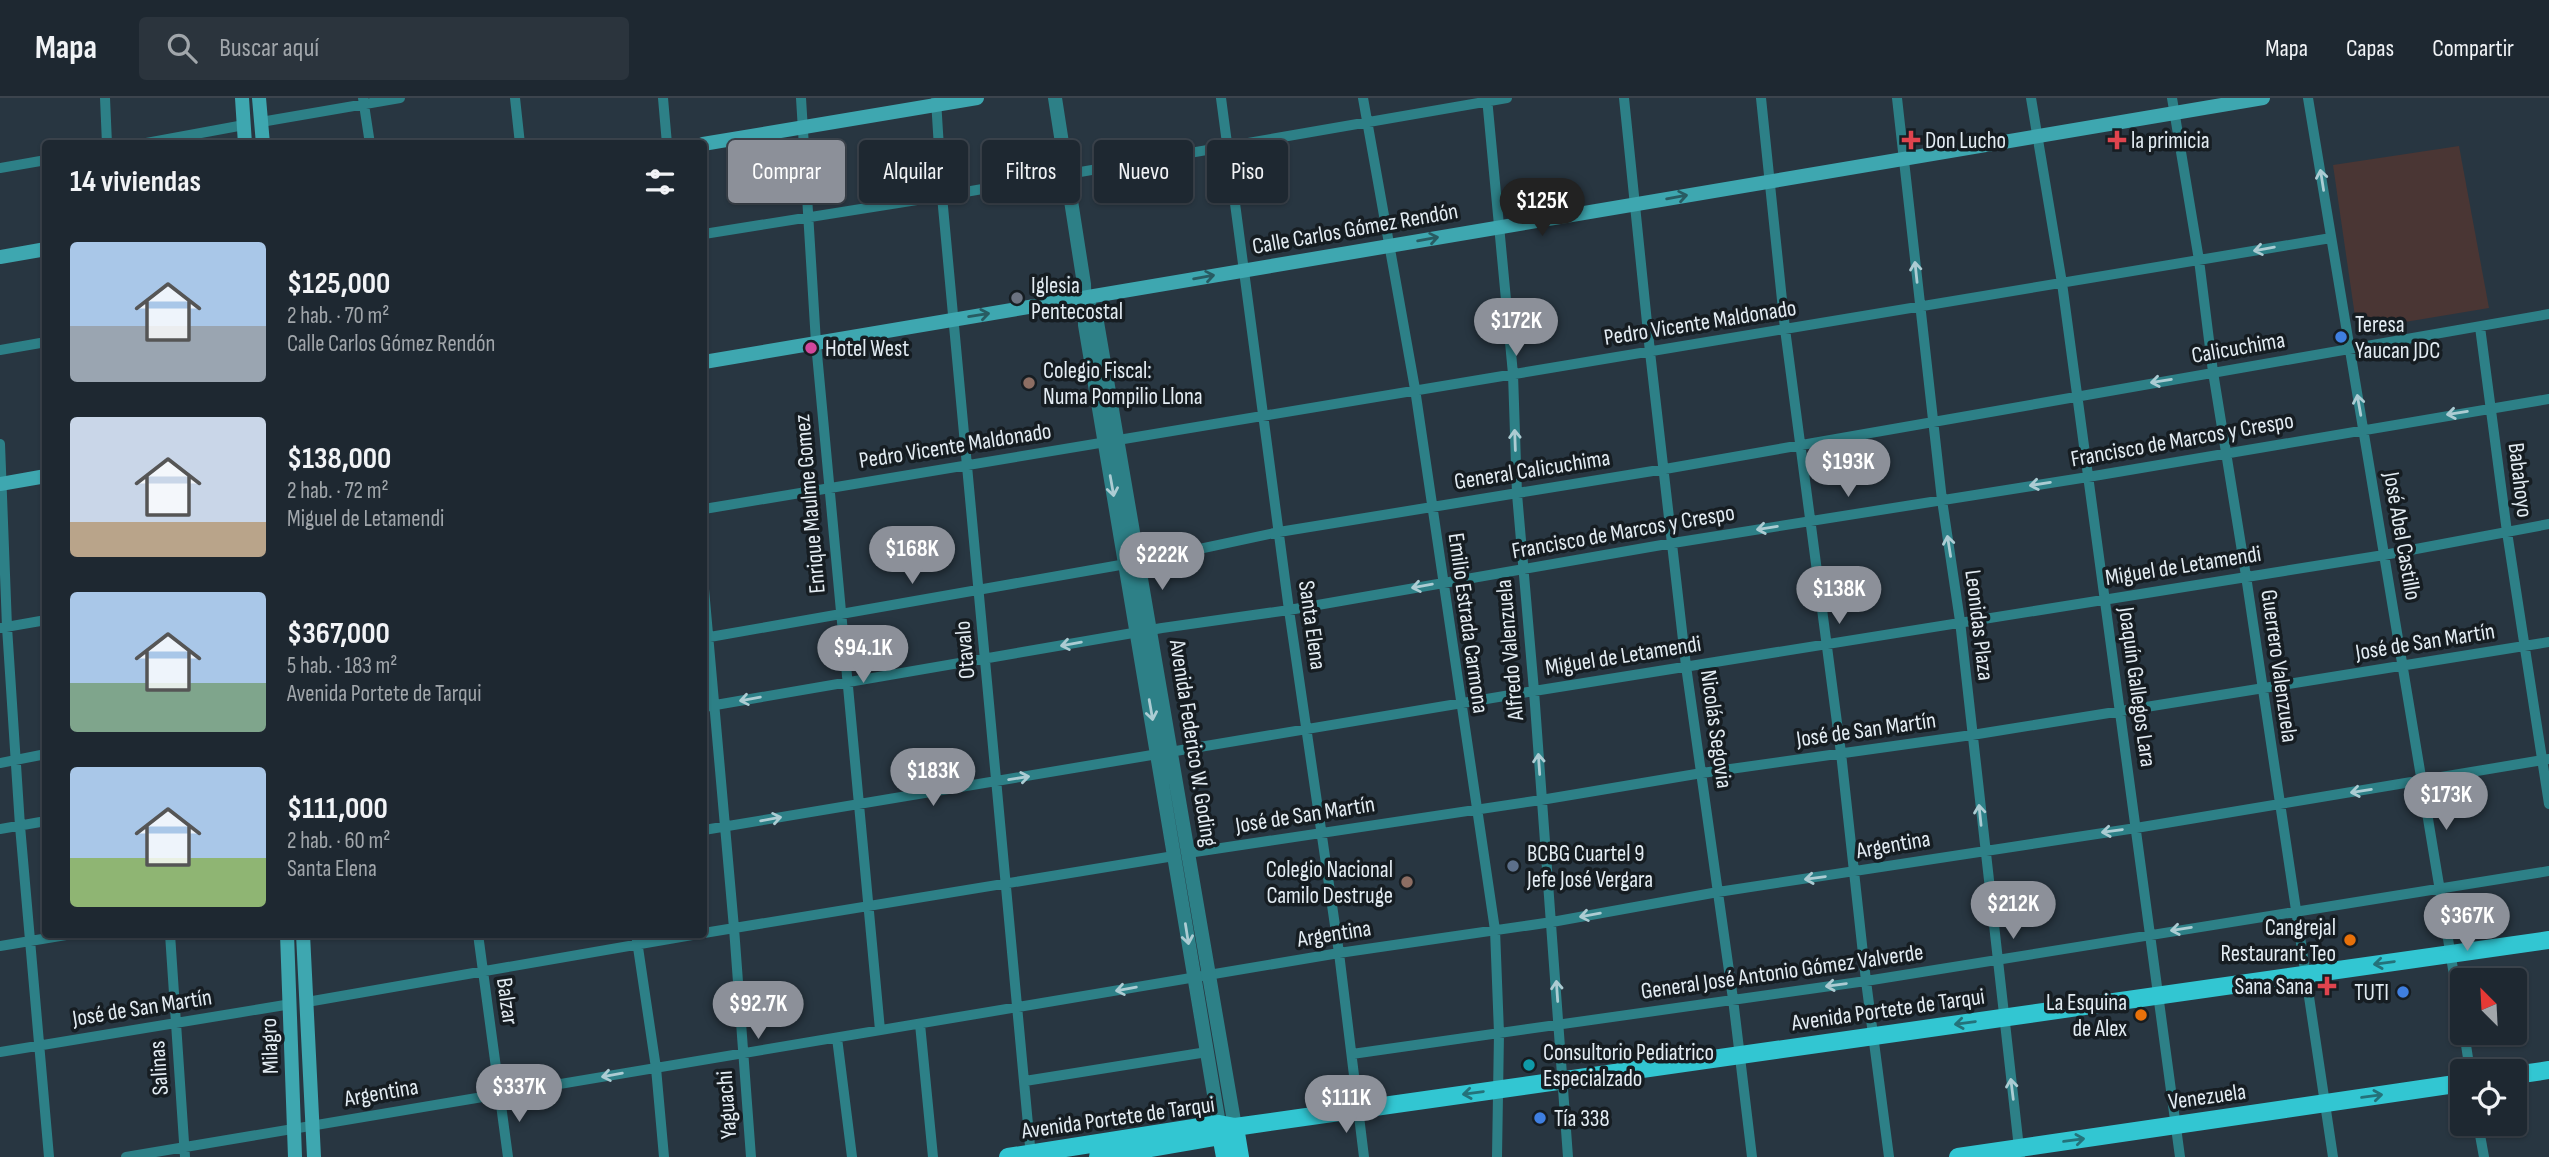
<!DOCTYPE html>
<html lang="es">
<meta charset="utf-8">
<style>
body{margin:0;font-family:"Sofia Sans Condensed",sans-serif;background:#2b343d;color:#f1f3f6;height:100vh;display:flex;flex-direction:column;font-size:26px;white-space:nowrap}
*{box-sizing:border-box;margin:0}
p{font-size:23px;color:#a1a6ab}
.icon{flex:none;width:38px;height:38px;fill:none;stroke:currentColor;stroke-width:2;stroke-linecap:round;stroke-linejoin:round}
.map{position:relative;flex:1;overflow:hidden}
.panel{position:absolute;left:42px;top:42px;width:665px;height:798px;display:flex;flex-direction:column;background:#1e2831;border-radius:7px;box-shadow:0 2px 5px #0004,0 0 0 2px #3c444d}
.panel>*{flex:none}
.banner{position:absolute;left:728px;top:42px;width:665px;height:63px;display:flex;gap:14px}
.needle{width:46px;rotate:336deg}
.controls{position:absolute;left:2450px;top:870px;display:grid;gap:14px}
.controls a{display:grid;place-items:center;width:77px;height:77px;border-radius:7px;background:#1e2831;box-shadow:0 2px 5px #0004,0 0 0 2px #3c444d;font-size:35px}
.price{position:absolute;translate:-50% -60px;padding:0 16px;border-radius:24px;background:#8c9099;color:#fff;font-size:23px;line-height:46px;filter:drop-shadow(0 2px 4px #0008)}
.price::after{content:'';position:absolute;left:50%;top:42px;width:21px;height:16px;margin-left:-10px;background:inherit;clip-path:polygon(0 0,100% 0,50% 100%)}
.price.selected{background:#222;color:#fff}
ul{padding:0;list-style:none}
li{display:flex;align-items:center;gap:21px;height:175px;padding:0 28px}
li span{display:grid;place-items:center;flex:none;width:196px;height:140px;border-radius:7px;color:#555}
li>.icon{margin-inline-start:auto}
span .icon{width:84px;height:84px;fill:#fffc;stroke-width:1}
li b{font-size:30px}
h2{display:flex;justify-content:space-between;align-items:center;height:84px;padding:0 28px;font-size:30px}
.pill{padding:0 24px;border-radius:7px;background:#1e2831;box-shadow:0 2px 5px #0004,0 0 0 2px #3c444d;font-size:24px;line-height:63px}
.pill.selected{background:#8c9099;color:#fff}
header{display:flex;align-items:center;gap:42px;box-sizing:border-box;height:98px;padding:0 35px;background:#1e2831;border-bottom:2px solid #3c444d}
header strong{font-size:33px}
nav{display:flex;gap:38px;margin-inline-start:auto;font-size:24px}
.search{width:490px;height:63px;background:#2b343d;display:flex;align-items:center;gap:18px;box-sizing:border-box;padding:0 24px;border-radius:7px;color:#a1a6ab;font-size:26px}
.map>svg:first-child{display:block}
</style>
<header>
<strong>Mapa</strong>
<div class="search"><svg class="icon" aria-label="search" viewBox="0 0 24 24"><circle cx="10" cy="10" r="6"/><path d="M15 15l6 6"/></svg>Buscar aquí</div>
<nav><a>Mapa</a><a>Capas</a><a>Compartir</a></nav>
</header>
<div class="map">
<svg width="2549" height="1059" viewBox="0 0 2549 1059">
<rect width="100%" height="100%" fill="#283641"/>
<path fill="#4a3634" d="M2459 48 2489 210 2357 232 2333 67Z"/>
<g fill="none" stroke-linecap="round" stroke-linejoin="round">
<path stroke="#2d8087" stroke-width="10" d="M105 0 107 46
M363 0 370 46
M515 0 520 46
M663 0 667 46
M801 0 816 245 880 932
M1221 0 1289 512 1339 855 1364 1059
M1363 0 1415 291 1495 832 1499 935 1497 1059
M1487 0 1513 276 1517 396 1534 593 1568 1059
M1624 0 1650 254 1686 568 1733 901 1752 1059
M1761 0 1785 231 1841 655 1866 883 1889 1059
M1897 0 1942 402 1960 523 2020 1059
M2031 0 2062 185 2180 1059
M2172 0 2199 162 2213 274 2246 478 2333 1059
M2308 0 2462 925
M936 2 942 98 1031 1059
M261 24 400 0
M141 46 244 27
M0 70 46 62
M704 136 942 98 1507 0
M2480 229 2507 434 2549 706
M0 252 46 244
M0 346 7 529 20 728 49 1059
M704 411 2331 140
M1138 464 1279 434 1665 371 2549 216
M704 491 734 830 751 1059
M0 530 46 522
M704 540 1126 466
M704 609 1162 530 1289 512 1673 445 2088 379 2549 301
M0 665 46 656
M0 731 46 723
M704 732 1534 593 2384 457 2549 426
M1188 755 1541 702 1702 675 1972 637 2549 544
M704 835 1174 758
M170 836 185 1059
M478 836 508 1059
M636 836 656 970 664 1059
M0 848 72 836
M307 904 698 836
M920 926 933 1059
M2464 934 2470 973
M837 940 852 1059
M0 954 291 906
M1352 956 1866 883 2549 773
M1025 983 1207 954
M2478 1026 2484 1059
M126 1059 1339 855 1552 824 1718 794 2136 730 2549 661"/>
<path stroke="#2d8087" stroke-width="14" d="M1055 0 1084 186 1085 227 1219 1026
M1088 204 1097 224 1235 1029"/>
<path stroke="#3ea7b0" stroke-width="14" d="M242 0 245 46
M259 0 263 46
M703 46 977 0
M0 159 46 151
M704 264 2263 0
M0 386 46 378
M287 836 295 1059
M303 836 314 1059"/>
<path stroke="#32c6d2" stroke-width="18" d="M2515 977 2549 972
M1219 1026 1225 1059
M1235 1029 1240 1059
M1008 1059 1219 1026 1235 1029 2549 842
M1098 1059 1221 1038 1229 1033
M1958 1059 2462 985"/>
</g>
<defs><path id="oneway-shaft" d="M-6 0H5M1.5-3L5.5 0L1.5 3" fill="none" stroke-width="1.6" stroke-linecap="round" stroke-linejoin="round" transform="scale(1.75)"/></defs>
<g stroke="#acccd3">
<use href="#oneway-shaft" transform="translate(2322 82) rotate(-99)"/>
<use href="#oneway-shaft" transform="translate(2264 151) rotate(170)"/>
<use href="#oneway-shaft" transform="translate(1916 174) rotate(-96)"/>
<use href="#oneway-shaft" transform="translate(2161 283) rotate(171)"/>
<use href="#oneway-shaft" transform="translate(2359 307) rotate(-100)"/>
<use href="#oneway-shaft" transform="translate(2457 315) rotate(171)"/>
<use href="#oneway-shaft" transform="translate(1515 342) rotate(-92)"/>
<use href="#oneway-shaft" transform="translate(2040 386) rotate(171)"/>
<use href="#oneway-shaft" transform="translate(1112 388) rotate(80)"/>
<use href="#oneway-shaft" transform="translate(1767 430) rotate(171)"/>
<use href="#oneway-shaft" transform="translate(1949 448) rotate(-99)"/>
<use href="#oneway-shaft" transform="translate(1422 488) rotate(170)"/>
<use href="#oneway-shaft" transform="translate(1071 546) rotate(170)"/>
<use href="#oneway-shaft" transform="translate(750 601) rotate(170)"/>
<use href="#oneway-shaft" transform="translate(1151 612) rotate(80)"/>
<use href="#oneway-shaft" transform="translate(1539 666) rotate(-94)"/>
<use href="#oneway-shaft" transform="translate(1019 680) rotate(-9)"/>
<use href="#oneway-shaft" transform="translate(2361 693) rotate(171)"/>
<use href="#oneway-shaft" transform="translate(1980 717) rotate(-96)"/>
<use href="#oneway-shaft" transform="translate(771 721) rotate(-10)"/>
<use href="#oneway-shaft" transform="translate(2112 733) rotate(172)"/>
<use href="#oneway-shaft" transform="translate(1815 780) rotate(172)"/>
<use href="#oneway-shaft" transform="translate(1590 817) rotate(170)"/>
<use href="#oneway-shaft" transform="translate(2181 831) rotate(171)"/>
<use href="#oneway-shaft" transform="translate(1187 836) rotate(81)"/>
<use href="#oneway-shaft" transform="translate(1836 887) rotate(172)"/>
<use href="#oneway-shaft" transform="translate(1126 891) rotate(170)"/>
<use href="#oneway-shaft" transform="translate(1557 893) rotate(-94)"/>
<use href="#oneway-shaft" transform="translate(612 977) rotate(170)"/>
<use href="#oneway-shaft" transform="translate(2012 991) rotate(-97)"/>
</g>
<g stroke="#285b62">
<use href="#oneway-shaft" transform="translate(1677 99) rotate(-10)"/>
<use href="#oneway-shaft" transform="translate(1428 141) rotate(-10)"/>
<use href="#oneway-shaft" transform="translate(1204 179) rotate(-10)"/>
<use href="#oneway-shaft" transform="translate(979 217) rotate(-9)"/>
</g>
<g stroke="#24727a">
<use href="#oneway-shaft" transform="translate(2384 865) rotate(172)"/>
<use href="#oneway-shaft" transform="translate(1965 925) rotate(172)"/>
<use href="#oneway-shaft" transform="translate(1473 995) rotate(172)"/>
<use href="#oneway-shaft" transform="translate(2372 998) rotate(-8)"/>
<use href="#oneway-shaft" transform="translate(2074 1042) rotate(-8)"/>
</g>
<g fill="#e0444e" stroke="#161d22" stroke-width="2.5">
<path d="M1907.5 31.5h7v7h7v7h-7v7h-7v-7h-7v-7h7z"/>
<path d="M2113.5 31.5h7v7h7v7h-7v7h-7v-7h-7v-7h7z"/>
<path d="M2323.5 877.5h7v7h7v7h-7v7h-7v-7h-7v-7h7z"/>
</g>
<circle fill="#6b7280" stroke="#161d22" stroke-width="2.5" cx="1017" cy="200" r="7"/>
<g fill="#3f7fe0" stroke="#161d22" stroke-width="2.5">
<circle cx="2341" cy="239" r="7"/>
<circle cx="2403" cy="894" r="7"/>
<circle cx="1540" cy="1020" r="7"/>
</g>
<circle fill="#d1479c" stroke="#161d22" stroke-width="2.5" cx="811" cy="250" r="7"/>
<g fill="#8d6e63" stroke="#161d22" stroke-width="2.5">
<circle cx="1029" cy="285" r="7"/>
<circle cx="1407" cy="784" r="7"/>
</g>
<circle fill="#5c6f8a" stroke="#161d22" stroke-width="2.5" cx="1513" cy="768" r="7"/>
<g fill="#e8710a" stroke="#161d22" stroke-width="2.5">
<circle cx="2350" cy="842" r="7"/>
<circle cx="2141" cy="917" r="7"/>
</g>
<circle fill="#0f9aa8" stroke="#161d22" stroke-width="2.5" cx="1529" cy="967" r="7"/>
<g text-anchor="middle" stroke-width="7" stroke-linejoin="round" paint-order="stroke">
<g font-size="23" fill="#e3ecf3" stroke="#161d22" text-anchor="start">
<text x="1925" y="50">Don Lucho</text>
<text x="2131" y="50">la primicia</text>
<text x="1031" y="195">Iglesia<tspan x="1031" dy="26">Pentecostal</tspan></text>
<text x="2355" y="234">Teresa<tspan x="2355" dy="26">Yaucan JDC</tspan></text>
<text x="825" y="258">Hotel West</text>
<text x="1043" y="280">Colegio Fiscal:<tspan x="1043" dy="26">Numa Pompilio Llona</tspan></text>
<text x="1527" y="763">BCBG Cuartel 9<tspan x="1527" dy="26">Jefe José Vergara</tspan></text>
<text x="1393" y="779" text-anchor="end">Colegio Nacional<tspan x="1393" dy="26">Camilo Destruge</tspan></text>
<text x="2336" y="837" text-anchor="end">Cangrejal<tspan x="2336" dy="26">Restaurant Teo</tspan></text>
<text x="2313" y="896" text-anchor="end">Sana Sana</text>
<text x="2389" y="902" text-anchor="end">TUTI</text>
<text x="2127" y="912" text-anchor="end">La Esquina<tspan x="2127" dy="26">de Alex</tspan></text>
<text x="1543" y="962">Consultorio Pediatrico<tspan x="1543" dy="26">Especialzado</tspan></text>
<text x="1554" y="1028">Tía 338</text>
</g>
<g font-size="23" fill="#e3ecf3" stroke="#161d22">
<text transform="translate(1355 130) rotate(-10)" y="8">Calle Carlos Gómez Rendón</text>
<text transform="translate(1700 224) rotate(-9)" y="8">Pedro Vicente Maldonado</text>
<text transform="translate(2238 249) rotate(-10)" y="8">Calicuchima</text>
<text transform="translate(2182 341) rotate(-10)" y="8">Francisco de Marcos y Crespo</text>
<text transform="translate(955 347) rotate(-9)" y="8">Pedro Vicente Maldonado</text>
<text transform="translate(1532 371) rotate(-9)" y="8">General Calicuchima</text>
<text transform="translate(2521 382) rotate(83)" y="8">Babahoyo</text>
<text transform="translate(809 406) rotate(-95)" y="8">Enrique Maulme Gomez</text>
<text transform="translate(1623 433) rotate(-10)" y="8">Francisco de Marcos y Crespo</text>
<text transform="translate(2403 438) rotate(80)" y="8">José Abel Castillo</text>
<text transform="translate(2183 467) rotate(-9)" y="8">Miguel de Letamendi</text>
<text transform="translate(1469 525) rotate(82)" y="8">Emilio Estrada Carmona</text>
<text transform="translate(1313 527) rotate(82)" y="8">Santa Elena</text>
<text transform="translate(1980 527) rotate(83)" y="8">Leonidas Plaza</text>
<text transform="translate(2425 543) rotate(-9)" y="8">José de San Martín</text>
<text transform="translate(964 552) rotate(-95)" y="8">Otavalo</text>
<text transform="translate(1509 552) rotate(-95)" y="8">Alfredo Valenzuela</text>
<text transform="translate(1623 557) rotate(-9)" y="8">Miguel de Letamendi</text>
<text transform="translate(2280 568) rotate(82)" y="8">Guerrero Valenzuela</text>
<text transform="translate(2138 589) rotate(82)" y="8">Joaquín Gallegos Lara</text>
<text transform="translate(1717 631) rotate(82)" y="8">Nicolás Segovia</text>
<text transform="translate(1866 631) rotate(-8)" y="8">José de San Martín</text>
<text transform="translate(1194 645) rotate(81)" y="8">Avenida Federico W. Goding</text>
<text transform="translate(1305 716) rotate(-9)" y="8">José de San Martín</text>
<text transform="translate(1893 746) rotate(-10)" y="8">Argentina</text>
<text transform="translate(1334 835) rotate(-9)" y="8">Argentina</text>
<text transform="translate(1782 873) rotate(-8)" y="8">General José Antonio Gómez Valverde</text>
<text transform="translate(508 903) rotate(82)" y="8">Balzar</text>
<text transform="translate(142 909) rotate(-9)" y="8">José de San Martín</text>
<text transform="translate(1888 911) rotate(-8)" y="8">Avenida Portete de Tarqui</text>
<text transform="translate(269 948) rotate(-92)" y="8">Milagro</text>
<text transform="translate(158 970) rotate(-94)" y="8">Salinas</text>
<text transform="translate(381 994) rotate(-10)" y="8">Argentina</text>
<text transform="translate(2207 998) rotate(-8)" y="8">Venezuela</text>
<text transform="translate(726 1007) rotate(-94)" y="8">Yaguachi</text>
<text transform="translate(1118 1019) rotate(-8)" y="8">Avenida Portete de Tarqui</text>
</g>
</g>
</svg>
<div class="controls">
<a><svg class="needle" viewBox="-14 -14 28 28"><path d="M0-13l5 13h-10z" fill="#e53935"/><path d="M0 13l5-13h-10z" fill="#a1a6ab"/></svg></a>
<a><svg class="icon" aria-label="locate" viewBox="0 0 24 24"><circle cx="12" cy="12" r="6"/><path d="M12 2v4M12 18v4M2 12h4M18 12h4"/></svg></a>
</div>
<b class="price selected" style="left:1542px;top:140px">$125K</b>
<b class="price" style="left:1516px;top:260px">$172K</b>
<b class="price" style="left:1848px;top:401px">$193K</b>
<b class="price" style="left:912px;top:488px">$168K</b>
<b class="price" style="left:1162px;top:494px">$222K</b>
<b class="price" style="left:1839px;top:528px">$138K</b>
<b class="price" style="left:863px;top:587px">$94.1K</b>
<b class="price" style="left:933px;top:710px">$183K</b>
<b class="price" style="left:2446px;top:734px">$173K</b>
<b class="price" style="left:2013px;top:843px">$212K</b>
<b class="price" style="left:2467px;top:855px">$367K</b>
<b class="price" style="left:758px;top:943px">$92.7K</b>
<b class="price" style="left:519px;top:1026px">$337K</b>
<b class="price" style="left:1346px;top:1037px">$111K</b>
<div class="banner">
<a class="pill selected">Comprar</a>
<a class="pill">Alquilar</a>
<a class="pill">Filtros</a>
<a class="pill">Nuevo</a>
<a class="pill">Piso</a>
</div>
<section class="panel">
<h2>14 viviendas<svg class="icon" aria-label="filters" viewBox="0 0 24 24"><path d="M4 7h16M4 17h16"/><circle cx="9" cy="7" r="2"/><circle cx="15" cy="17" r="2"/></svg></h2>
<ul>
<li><span style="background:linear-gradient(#a9c7e8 60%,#9aa5b1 0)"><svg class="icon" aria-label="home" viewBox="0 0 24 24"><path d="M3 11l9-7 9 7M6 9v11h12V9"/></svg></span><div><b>$125,000</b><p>2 hab. · 70 m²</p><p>Calle Carlos Gómez Rendón</p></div></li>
<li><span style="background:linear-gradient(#c9d6e8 75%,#b9a48a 0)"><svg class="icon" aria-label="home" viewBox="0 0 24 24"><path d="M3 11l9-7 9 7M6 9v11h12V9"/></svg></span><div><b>$138,000</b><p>2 hab. · 72 m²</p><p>Miguel de Letamendi</p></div></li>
<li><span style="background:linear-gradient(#a9c7e8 65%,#7fa58c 0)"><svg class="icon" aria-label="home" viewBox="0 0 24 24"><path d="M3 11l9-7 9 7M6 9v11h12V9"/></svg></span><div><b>$367,000</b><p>5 hab. · 183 m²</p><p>Avenida Portete de Tarqui</p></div></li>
<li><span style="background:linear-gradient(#a9c7e8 65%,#8fb573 0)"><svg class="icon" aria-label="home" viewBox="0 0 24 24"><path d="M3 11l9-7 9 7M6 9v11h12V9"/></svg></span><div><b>$111,000</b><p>2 hab. · 60 m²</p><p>Santa Elena</p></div></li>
</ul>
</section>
</div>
